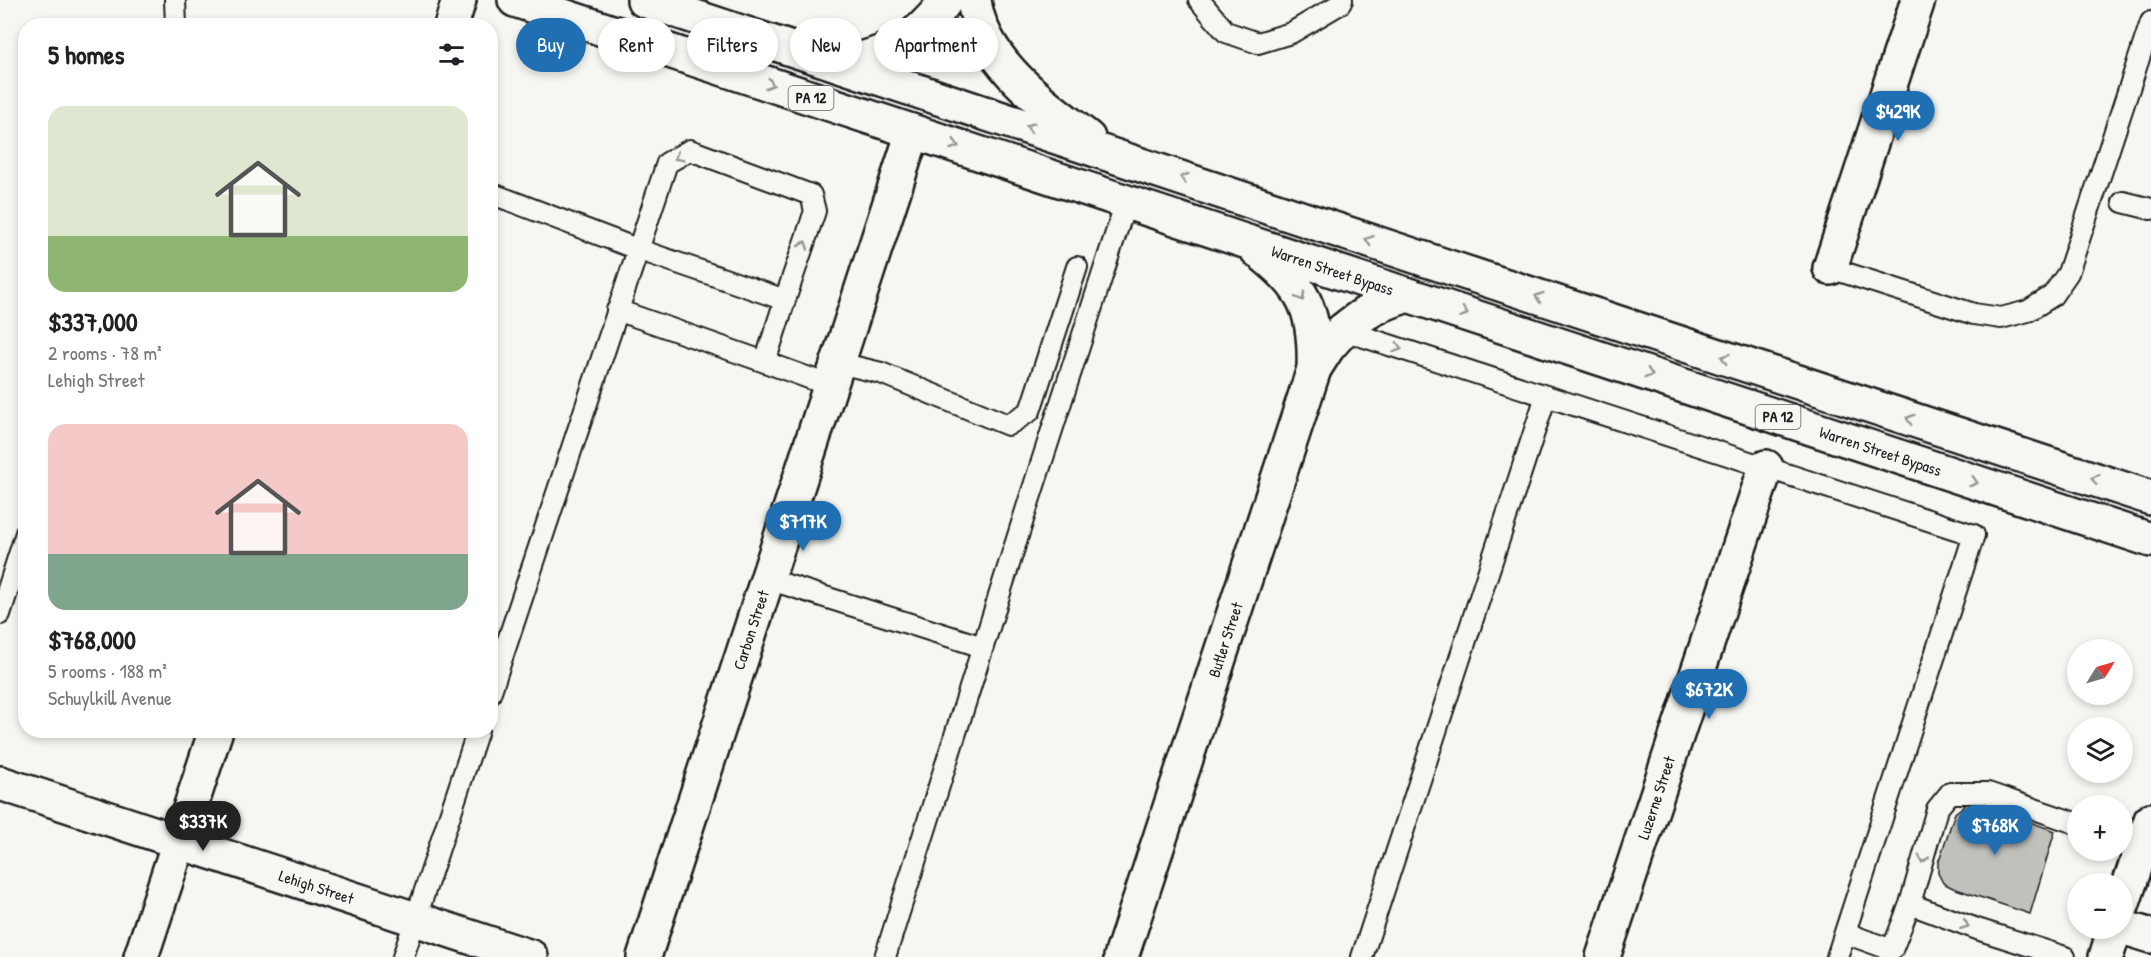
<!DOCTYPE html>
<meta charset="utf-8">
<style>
body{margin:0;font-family:"Patrick Hand",sans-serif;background:#f2f2f2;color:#202124;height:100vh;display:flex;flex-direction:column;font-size:22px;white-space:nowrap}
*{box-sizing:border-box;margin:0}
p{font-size:20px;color:#757577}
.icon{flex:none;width:33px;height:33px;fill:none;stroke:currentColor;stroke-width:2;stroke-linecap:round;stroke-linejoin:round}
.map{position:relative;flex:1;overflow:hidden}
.drawer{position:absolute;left:18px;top:18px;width:480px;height:720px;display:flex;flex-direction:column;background:#fff;border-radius:24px;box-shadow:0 3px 9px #0003}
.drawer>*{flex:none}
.guide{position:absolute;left:516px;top:18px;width:570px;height:54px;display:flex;gap:12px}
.needle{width:39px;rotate:53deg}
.buttons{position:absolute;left:2067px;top:639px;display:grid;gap:12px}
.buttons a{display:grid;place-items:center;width:66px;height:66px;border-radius:50%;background:#fff;box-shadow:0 3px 9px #0003;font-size:30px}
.price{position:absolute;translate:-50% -51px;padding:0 14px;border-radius:21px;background:#1f6fb2;color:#fff;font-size:20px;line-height:39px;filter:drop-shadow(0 2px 3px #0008)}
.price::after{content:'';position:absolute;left:50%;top:36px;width:18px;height:14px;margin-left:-9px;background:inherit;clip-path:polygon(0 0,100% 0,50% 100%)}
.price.on{background:#222;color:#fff}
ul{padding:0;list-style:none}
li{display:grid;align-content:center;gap:12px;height:318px;padding:0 30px}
li span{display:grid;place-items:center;height:186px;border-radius:18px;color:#555}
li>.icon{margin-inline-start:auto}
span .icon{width:108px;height:108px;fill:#fffc;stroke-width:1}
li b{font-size:26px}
h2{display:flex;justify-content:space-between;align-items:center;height:72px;padding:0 30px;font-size:26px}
.tag{padding:0 21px;border-radius:27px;background:#fff;box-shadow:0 3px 9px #0003;font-size:21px;line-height:54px}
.tag.on{background:#1f6fb2;color:#fff}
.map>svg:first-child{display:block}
</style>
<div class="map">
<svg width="2151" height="957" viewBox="0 0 2151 957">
<rect width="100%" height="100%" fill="#f6f6f2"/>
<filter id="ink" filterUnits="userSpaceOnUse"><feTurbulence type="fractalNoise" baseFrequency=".0167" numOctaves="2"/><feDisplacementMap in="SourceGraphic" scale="12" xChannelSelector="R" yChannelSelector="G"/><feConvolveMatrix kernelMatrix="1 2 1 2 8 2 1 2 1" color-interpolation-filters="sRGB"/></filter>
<g filter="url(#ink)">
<path fill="#c0c0bd" stroke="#1c1c1c" stroke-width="1.5" d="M1969 802 1977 803 2055 831 2030 914 1953 888 1943 883 1938 873V863L1955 813Z"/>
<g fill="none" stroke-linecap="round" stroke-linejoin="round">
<defs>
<path id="service" d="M175 0 176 26
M1199 0 1226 32 1258 43 1291 33 1340 4 1342 0
M490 193 637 249 785 300 765 362 831 386
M2123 202 2151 209
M1830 268 1974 314 2001 318 2028 311 2052 296 2068 273 2151 22
M617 310 765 362
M1343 330 1974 535 1837 957
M839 363 881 373 1008 425 1030 411 1077 267
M768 579 983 647
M0 614 26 533
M490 694 667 163 690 150 811 195 815 211 785 300
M2122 838 2143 845
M1910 904 1977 929 2065 957
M1845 933 1892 950 1910 904 1937 809 1950 793H1988L2078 824
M403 957 478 730
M885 957 1029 501 1126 202
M1362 957 1546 396"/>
<g id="minor">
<path d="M451 26 459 0"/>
<path d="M1830 268 1918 0"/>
<path id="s1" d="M0 783 531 957"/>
<path d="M2122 927 2151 936"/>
<path d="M141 957 216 730"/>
<path id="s2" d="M644 957 913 132"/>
<path id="s3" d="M1603 957 1766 467"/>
</g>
<g id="primary">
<path d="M2122 906 2151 820"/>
<path id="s4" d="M1121 957 1314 369 1328 347 1343 330"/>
<path d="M2106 957 2115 928"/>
</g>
<g id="trunk">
<path id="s5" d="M515 0 1408 295"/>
<path d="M644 0 1424 259"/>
<path d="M974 0C982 62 1043 103 1088 138"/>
<path d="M840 65C887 53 918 42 946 0"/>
<path d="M1257 250C1304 287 1316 308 1314 369"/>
</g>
<g id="motorway">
<path d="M1424 259 2151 498"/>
<path id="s6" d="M1343 330C1366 311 1380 304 1408 295L2151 540"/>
</g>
</defs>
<use href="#service" stroke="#1c1c1c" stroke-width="24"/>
<use href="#minor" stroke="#1c1c1c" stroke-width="38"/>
<use href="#primary" stroke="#1c1c1c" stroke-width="38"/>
<use href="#trunk" stroke="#1c1c1c" stroke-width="38"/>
<use href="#motorway" stroke="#1c1c1c" stroke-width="38"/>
<use href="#service" stroke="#f6f6f2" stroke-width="20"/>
<use href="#minor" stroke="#f6f6f2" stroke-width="33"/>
<use href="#primary" stroke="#f6f6f2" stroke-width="33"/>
<use href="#trunk" stroke="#f6f6f2" stroke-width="33"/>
<use href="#motorway" stroke="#f6f6f2" stroke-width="33"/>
</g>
<defs><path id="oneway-chevron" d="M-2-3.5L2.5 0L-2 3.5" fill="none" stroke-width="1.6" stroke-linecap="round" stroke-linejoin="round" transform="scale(1.5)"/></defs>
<g stroke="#949492">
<use href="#oneway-chevron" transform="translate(770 84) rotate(18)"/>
<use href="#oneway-chevron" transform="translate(1030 127) rotate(-162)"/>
<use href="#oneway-chevron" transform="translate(955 145) rotate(18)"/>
<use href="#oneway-chevron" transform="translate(678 157) rotate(150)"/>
<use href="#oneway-chevron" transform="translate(1184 178) rotate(-162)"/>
<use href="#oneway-chevron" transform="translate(1369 240) rotate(-161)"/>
<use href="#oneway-chevron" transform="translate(804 245) rotate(-71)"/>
<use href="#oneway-chevron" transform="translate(1301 297) rotate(60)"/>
<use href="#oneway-chevron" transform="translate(1539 297) rotate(-162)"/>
<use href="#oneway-chevron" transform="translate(1464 313) rotate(18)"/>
<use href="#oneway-chevron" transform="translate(1398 348) rotate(18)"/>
<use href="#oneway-chevron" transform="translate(1725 358) rotate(-162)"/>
<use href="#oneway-chevron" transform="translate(1649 374) rotate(18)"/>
<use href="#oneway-chevron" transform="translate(1910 419) rotate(-162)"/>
<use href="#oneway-chevron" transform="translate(2095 479) rotate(-162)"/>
<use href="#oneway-chevron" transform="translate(1974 482) rotate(18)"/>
<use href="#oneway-chevron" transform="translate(1923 859) rotate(106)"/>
<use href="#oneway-chevron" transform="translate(1965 925) rotate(21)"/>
</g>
</g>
<g text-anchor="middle" stroke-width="4.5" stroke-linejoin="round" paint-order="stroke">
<g fill="#f6f6f2" stroke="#5d5d5c" stroke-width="1.5">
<rect x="788.5" y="86" width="45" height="24" rx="4.5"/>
<rect x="1755.5" y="405" width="45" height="24" rx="4.5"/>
</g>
<g font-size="15" font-weight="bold" fill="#1c1c1c">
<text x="811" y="103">PA 12</text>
<text x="1778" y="422">PA 12</text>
</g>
<g font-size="16" fill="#1c1c1c" stroke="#f6f6f2">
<text dy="6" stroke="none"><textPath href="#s5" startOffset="861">Warren Street Bypass</textPath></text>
<text dy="6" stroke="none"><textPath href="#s6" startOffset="572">Warren Street Bypass</textPath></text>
<text dy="6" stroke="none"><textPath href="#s2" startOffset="344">Carbon Street</textPath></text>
<text dy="6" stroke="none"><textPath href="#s4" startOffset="334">Butler Street</textPath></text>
<text dy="6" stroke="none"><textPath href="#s3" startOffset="168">Luzerne Street</textPath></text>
<text dy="6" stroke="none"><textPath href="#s1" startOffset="333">Lehigh Street</textPath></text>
</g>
</g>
</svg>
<div class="buttons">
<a><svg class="needle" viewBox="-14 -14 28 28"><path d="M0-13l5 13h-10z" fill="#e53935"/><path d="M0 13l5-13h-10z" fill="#757577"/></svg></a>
<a><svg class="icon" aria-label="layers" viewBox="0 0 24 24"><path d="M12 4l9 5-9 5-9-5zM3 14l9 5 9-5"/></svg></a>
<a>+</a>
<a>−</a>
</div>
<b class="price" style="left:1898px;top:142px">$429K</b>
<b class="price" style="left:803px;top:552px">$717K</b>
<b class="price" style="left:1709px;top:720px">$672K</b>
<b class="price on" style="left:203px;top:852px">$337K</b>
<b class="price" style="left:1995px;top:856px">$768K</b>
<div class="guide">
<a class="tag on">Buy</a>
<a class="tag">Rent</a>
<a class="tag">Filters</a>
<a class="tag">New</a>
<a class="tag">Apartment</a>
</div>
<section class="drawer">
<h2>5 homes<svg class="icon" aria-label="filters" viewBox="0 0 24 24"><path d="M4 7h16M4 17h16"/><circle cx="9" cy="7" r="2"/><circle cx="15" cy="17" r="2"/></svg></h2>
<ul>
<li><span style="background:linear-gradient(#dfe7d0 70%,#8fb573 0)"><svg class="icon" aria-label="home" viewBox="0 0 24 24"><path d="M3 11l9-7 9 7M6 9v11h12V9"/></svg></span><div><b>$337,000</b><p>2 rooms · 78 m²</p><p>Lehigh Street</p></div></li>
<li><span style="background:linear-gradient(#f6c9c9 70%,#7fa58c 0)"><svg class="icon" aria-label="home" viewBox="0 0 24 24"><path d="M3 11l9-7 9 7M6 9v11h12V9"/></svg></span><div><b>$768,000</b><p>5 rooms · 188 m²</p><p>Schuylkill Avenue</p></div></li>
</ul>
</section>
</div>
